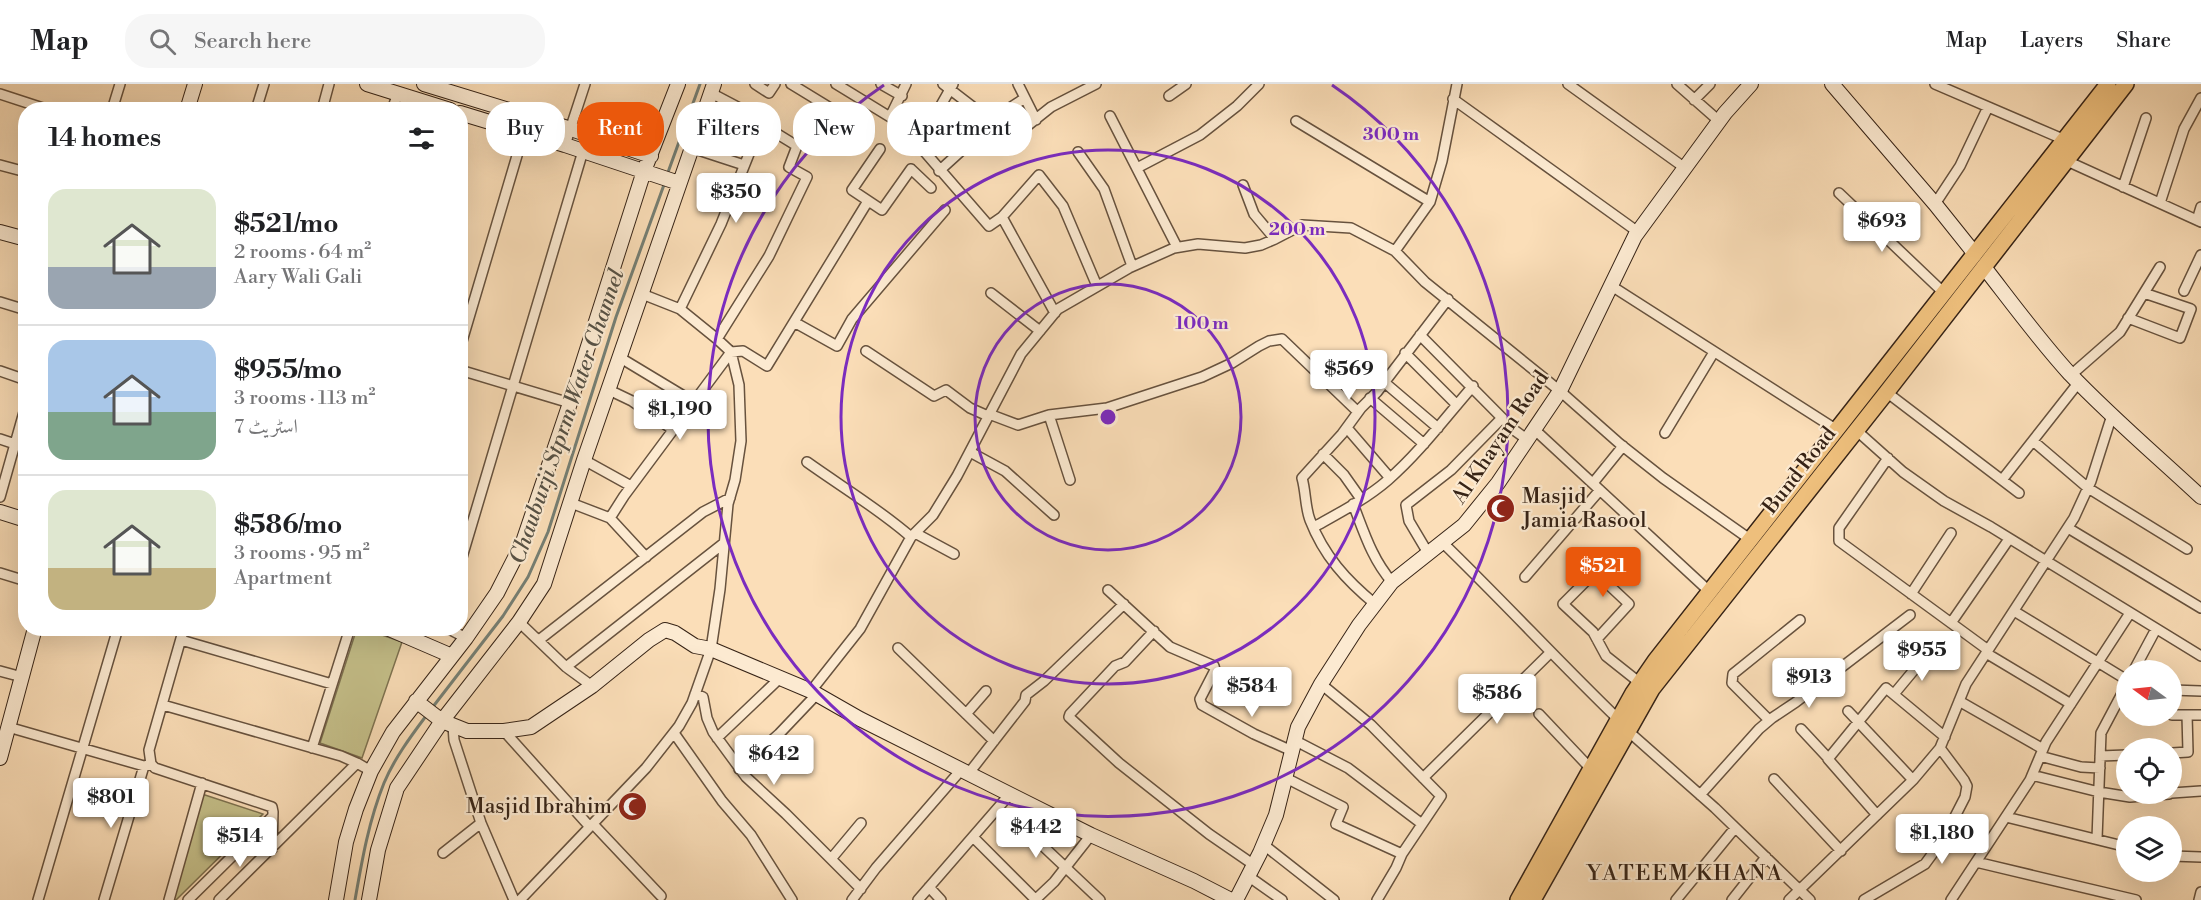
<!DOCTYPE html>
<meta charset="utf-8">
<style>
body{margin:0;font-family:"Libre Bodoni",Amiri,serif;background:#f6f6f6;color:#202124;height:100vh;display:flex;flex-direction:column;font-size:22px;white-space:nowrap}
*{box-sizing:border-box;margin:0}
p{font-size:20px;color:#757577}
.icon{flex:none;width:33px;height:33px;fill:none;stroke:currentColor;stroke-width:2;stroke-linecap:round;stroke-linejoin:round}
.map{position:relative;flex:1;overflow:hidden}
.details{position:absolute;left:18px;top:18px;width:450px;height:534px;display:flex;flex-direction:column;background:#fff;border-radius:24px;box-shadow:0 6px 24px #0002}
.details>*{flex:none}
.banner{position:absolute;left:486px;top:18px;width:570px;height:54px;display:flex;gap:12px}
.needle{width:39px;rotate:285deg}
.buttons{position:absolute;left:2116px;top:576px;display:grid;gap:12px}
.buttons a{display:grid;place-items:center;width:66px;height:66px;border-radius:50%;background:#fff;box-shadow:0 6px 24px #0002;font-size:30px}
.price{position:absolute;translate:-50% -51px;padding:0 14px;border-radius:6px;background:#fff;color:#222;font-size:20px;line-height:39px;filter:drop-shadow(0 2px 3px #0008)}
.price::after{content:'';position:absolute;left:50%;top:36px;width:18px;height:14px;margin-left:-9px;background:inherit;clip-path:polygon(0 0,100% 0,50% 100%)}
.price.active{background:#ea580c;color:#fff}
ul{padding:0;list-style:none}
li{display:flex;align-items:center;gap:18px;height:150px;padding:0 30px}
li+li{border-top:2px solid #e0e0e0}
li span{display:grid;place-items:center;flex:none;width:168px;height:120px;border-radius:18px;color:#555}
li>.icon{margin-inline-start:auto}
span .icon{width:72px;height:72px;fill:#fffc;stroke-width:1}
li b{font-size:26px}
h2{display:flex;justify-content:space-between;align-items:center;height:72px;padding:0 30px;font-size:26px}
.chip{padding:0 21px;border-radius:24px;background:#fff;box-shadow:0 6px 24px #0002;font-size:21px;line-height:54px}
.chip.active{background:#ea580c;color:#fff}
header{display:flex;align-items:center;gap:36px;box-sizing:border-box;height:84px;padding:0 30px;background:#fff;border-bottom:2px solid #e0e0e0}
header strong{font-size:28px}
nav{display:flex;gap:33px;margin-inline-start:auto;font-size:21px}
.search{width:420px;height:54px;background:#f6f6f6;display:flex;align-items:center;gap:15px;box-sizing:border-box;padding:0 21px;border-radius:24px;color:#757577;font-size:22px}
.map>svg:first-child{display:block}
</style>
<header>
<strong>Map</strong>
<div class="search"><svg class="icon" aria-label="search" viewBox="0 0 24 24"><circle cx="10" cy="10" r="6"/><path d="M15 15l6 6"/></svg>Search here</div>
<nav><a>Map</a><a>Layers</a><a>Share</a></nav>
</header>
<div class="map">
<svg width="2201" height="816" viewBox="0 0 2201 816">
<rect width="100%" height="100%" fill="#fbdeb8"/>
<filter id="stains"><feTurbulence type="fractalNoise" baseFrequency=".00333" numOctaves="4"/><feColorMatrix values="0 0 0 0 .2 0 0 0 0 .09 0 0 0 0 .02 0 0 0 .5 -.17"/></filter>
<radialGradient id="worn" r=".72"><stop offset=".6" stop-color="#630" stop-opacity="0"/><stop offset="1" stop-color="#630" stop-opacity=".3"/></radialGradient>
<path fill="#c5c08a" stroke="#7e7250" stroke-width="1.5" d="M357 544 365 545 402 558 362 674 320 659Z
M202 710 263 730 176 816H171Z"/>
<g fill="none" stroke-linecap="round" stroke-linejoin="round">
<path stroke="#757f74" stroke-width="3" d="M667 91 700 0
M432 624 503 532 528 493 548 448 616 233 665 98
M355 816C362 776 369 736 384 699 394 675 411 652 426 632"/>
<defs>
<path id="street" d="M755 0 769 9 775 0
M791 0 868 47
M836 0 890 33 906 0
M881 0 902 12
M943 0 973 23
M1018 0 1036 36
M1568 0 1685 84
M1677 0 1719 37
M1935 0 2065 56
M711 9 749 29 748 32 797 62 789 83 807 93 769 172 717 255
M0 10 49 26
M1169 12 1186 0
M1453 15 1638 148
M1694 16 1710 0
M112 26 120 0
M256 26 264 0
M322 26 329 0
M392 26 398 9
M1110 32 1177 163
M1296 37 1430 118
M1017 50 1051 23 1096 0
M923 53 953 0
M565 61 585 0
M692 64 744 81
M917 64 924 67 989 142 1002 133 1039 91 1063 122 1097 202
M880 65 852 106 882 126 911 85 931 104
M1078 68 1104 105 1132 182
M2067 77 2201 138
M0 81 26 88
M1137 84 1200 51 1237 22 1259 0
M939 87 1005 27 1025 14
M1243 101 1254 130 1275 155
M2123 103 2146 34
M1839 109 1944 209
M2160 119 2184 45 2201 14
M1935 120 1960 82 1988 23
M1002 133 1055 229
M2197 136 2201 123
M1395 167 1430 118 1442 77 1457 0
M1610 201 1837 346
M2184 207 2201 171
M991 209 1040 247
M0 218 26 226
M680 225 721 140 761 40
M2128 234 2180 254 2191 225 2144 209
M794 238 837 262 852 235 945 126
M1420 251 1514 346 1528 356
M460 264 524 48
M866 267 934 312 946 306 970 324 988 332
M1405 269 1457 321
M619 273 692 317
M460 286 570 319
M0 287 26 296
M2071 291 2120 248 2160 183
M1384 298 1438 344
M609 306 632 317 672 345
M1885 307 2019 409
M1370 314 1424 360
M989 330 1018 341 1049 331 1107 324 1202 293 1232 279 1259 262 1269 257 1282 255 1358 328
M1049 331 1070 396
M1347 344 1390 394
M1535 346 1710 508
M1856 346 1903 388 1944 417 1991 443 2201 572
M1665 349 1714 268
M0 355 15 360
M2033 357 2088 404 2187 465
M970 368 1005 387 1054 431
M1323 370 1344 391 1361 415
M1888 374 1839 444V457L1988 566
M584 376 631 402
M807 378C842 403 879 425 911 453
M2002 396 2079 298
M1593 399 1623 362
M0 413 26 321
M571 419 610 434 646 473
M1353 420C1364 448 1372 475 1392 498
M610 434 624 412 731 268 743 267 767 282 868 117
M1314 443C1339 429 1366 415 1388 396 1420 368 1445 334 1473 302
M2068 444 2201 524
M915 449 954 470
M1442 458C1502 516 1558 577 1618 635
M1428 469 1409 437 1406 421 1451 386 1502 334
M460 480 583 67
M0 489 26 497
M1525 493 1600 406
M1108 506 1170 563 1214 582 1215 586 1200 615 1202 621 1254 650 1292 667
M1911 510 1951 449
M1375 520C1346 496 1324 472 1310 436 1305 423 1306 408 1302 394L1342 350 1361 324 1377 308 1448 215
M2014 527 2127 596
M519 538 566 583 592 602
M1951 539 2009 455
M447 544 466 554
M1154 547 1125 578 1115 582 1070 630 1069 633 1119 679 1209 750 1254 781
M1597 555 1629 520 1595 488 1563 520 1593 548 1606 572 1640 599
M181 556 332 600
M539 556 703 428 730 414
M898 564 994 657
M1986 569 2071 620
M566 583 724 459
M2134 586 2156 545
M0 587 22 593
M1321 600 1371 641 1441 712 1402 770 1396 784 1377 816
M2172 606 2201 607
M811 607 860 545 911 453 933 431 957 392 1021 270 1058 225 1129 184 1174 164 1198 160 1245 164 1261 161 1275 155 1302 141 1351 144 1395 167 1425 198 1560 307 1620 360 1663 394 1751 456
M695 610 703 613 707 634 713 648 746 693 786 730 861 805
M1894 610 1929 568
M1959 617 2043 665
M163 621 341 672 357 679
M1848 627 1913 696
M966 630 986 607
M1539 630 1590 684
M2172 631H2187
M1769 636 1732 599 1733 590 1800 536
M453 641 454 656 481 739 514 816
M8 643 144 682 151 680 155 684 272 723 273 728 272 765
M1801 645 1828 674
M504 647 590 743
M1628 647 1715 724 1810 816
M674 649 722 717 751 751 792 816
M717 654 780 594
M1294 656 1348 684 1422 740
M312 664 350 544
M2172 669 2188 668 2187 631H2201
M2040 672 2081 683 2100 684
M2100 672 2127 671
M151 680 149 666 184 544
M739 685 779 650 817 610
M969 689 1025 617 1026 611 1044 597 1124 520
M2032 691 2099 708 2130 713 2169 710
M1286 694 1343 723 1336 740 1402 770
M1423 694 1551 568
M1774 695 1841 767
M2172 709 2201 707
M1700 711 1759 645 1772 634 1796 618 1910 531
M1877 731 1828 675 1886 604 1945 653
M2006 733 2127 763
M593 740 661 812
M1026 746 1100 816
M973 753 1035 815
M2097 755 2101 649 2127 600
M1264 761 1334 816
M443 769 481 739
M2172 772 2201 773
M831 775 861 739
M1976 778 2136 816
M1248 792 1282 816
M929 803 941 816
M38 816 118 544
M104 816 144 682
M169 816 202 699
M188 816 273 732
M219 816 357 679 371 687
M520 816 646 684 679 642 692 619 711 565 720 505 728 420 735 396 741 357 739 301 731 268 717 255 680 225 642 210
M852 816 876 784 961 686
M918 816 1010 710
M1035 816 1054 798 1091 751
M1676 816 1735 744
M1732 816 1766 773
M1789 816 1913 696 1940 664 1966 600 2074 434 2091 397 2112 331
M1864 816 1925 780 1944 754 1965 713 1967 702 1964 696 1940 664
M1951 816 2030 696 2046 658 2130 529
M2199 816 2201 808"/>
<path id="secondary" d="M367 0 450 26
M424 0 571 45 651 72
M1832 0 1935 120 1975 170
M187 26 195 0
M460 29 565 61 679 99
M0 148 26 155
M1984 183C2012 219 2039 256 2070 290 2111 333 2157 372 2201 413
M0 428 26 436
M387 544 452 572
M416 617 442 637 467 647H504L531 643 592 602 649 556 665 546 675 549 695 562 711 565 811 607 860 635 1091 751 1194 797 1231 816
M0 674 35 544
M336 816 346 758 356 725 371 687 393 648 466 554 497 509 523 458 570 319 644 87 678 0
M369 816 378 766 397 704 442 637 519 538 544 500 584 376 714 0
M1236 816 1260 769 1276 731 1298 643 1321 600 1359 541 1392 498 1464 441 1498 399 1560 307 1635 152 1725 29 1751 0"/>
<path id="primary" d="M1518 816 1633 609 1655 577 2108 0
M1533 816 1652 605 1886 309 2126 0"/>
</defs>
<use href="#street" stroke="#67523e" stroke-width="12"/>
<use href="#secondary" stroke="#362316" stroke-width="16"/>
<use href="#primary" stroke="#362316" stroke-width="18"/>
<use href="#street" stroke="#fcead1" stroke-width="9"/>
<use href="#secondary" stroke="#fcead1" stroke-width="14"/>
<use href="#primary" stroke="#eebf7c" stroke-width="15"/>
</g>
<g fill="none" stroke="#7b2cbf" stroke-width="3">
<circle cx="1108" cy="333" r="133"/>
<circle cx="1108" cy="333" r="267"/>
<path d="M1332 1A400 400 0 1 1 884 1"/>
</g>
<defs>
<symbol id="mosque-disc" viewBox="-11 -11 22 22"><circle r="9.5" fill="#8f2418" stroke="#fcead1"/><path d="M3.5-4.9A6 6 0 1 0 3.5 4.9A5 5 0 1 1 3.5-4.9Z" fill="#fff"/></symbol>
</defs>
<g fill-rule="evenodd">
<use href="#mosque-disc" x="1484" y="408" width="33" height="33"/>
<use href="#mosque-disc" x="616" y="706" width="33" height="33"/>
</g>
<g text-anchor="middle" stroke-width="4.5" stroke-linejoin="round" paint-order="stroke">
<g font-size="21" fill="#362316" stroke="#fcead1">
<text transform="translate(1500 353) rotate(-56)" y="7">Al Khayam Road</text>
<text transform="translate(1799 386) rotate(-52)" y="7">Bund Road</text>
</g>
<g font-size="21" fill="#362316" stroke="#fcead1" text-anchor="start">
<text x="1522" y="419">Masjid<tspan x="1522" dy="24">Jamia Rasool</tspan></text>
<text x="612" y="729" text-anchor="end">Masjid Ibrahim</text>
</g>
<g font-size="22" font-style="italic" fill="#565145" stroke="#fcead1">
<text transform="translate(566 332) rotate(-71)" y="8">Chauburji Stprm Water Channel</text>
</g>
<g font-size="22" letter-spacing="1.5" fill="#362316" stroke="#fcead1">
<text x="1685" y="796">YATEEM KHANA</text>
</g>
</g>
<circle cx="1108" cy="333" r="9" fill="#7b2cbf" stroke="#fcead1" stroke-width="3"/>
<g font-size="18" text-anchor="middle" font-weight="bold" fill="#7b2cbf" stroke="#fcead1" stroke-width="4.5" stroke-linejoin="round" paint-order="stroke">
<text x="1391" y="56">300 m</text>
<text x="1297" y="151">200 m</text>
<text x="1202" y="245">100 m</text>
</g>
<rect width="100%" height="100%" filter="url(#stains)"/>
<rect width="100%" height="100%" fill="url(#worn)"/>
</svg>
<div class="buttons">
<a><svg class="needle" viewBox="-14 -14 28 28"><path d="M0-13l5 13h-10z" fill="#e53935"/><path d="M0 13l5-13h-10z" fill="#757577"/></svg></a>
<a><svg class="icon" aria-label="locate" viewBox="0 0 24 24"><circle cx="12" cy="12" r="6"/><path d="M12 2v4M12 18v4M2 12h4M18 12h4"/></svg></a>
<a><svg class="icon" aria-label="layers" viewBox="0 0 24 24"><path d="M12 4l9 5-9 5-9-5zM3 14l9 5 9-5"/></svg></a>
</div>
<b class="price" style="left:736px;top:140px">$350</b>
<b class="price" style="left:1882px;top:169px">$693</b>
<b class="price" style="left:1349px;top:317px">$569</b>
<b class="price" style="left:680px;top:357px">$1,190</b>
<b class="price active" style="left:1603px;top:514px">$521</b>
<b class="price" style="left:1922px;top:598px">$955</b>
<b class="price" style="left:1809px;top:625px">$913</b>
<b class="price" style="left:1252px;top:634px">$584</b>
<b class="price" style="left:1497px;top:641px">$586</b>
<b class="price" style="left:774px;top:702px">$642</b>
<b class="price" style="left:111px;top:745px">$801</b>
<b class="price" style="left:1036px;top:775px">$442</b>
<b class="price" style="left:1942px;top:781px">$1,180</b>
<b class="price" style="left:240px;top:784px">$514</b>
<div class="banner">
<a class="chip">Buy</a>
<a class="chip active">Rent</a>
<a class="chip">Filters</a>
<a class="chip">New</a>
<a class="chip">Apartment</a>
</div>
<section class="details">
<h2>14 homes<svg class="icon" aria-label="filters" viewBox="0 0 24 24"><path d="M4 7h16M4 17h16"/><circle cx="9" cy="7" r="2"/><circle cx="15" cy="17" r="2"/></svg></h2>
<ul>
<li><span style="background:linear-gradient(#dfe7d0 65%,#9aa5b1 0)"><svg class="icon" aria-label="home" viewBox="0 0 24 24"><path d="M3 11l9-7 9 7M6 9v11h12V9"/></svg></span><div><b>$521/mo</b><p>2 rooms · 64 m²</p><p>Aary Wali Gali</p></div></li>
<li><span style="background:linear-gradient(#a9c7e8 60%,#7fa58c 0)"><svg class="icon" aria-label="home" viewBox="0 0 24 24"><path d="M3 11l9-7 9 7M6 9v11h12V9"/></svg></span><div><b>$955/mo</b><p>3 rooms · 113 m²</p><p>اسٹریٹ 7</p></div></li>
<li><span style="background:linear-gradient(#dfe7d0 65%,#c2b280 0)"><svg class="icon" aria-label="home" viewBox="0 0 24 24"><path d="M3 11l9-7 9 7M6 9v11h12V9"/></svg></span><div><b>$586/mo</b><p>3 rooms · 95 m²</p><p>Apartment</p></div></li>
</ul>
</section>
</div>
